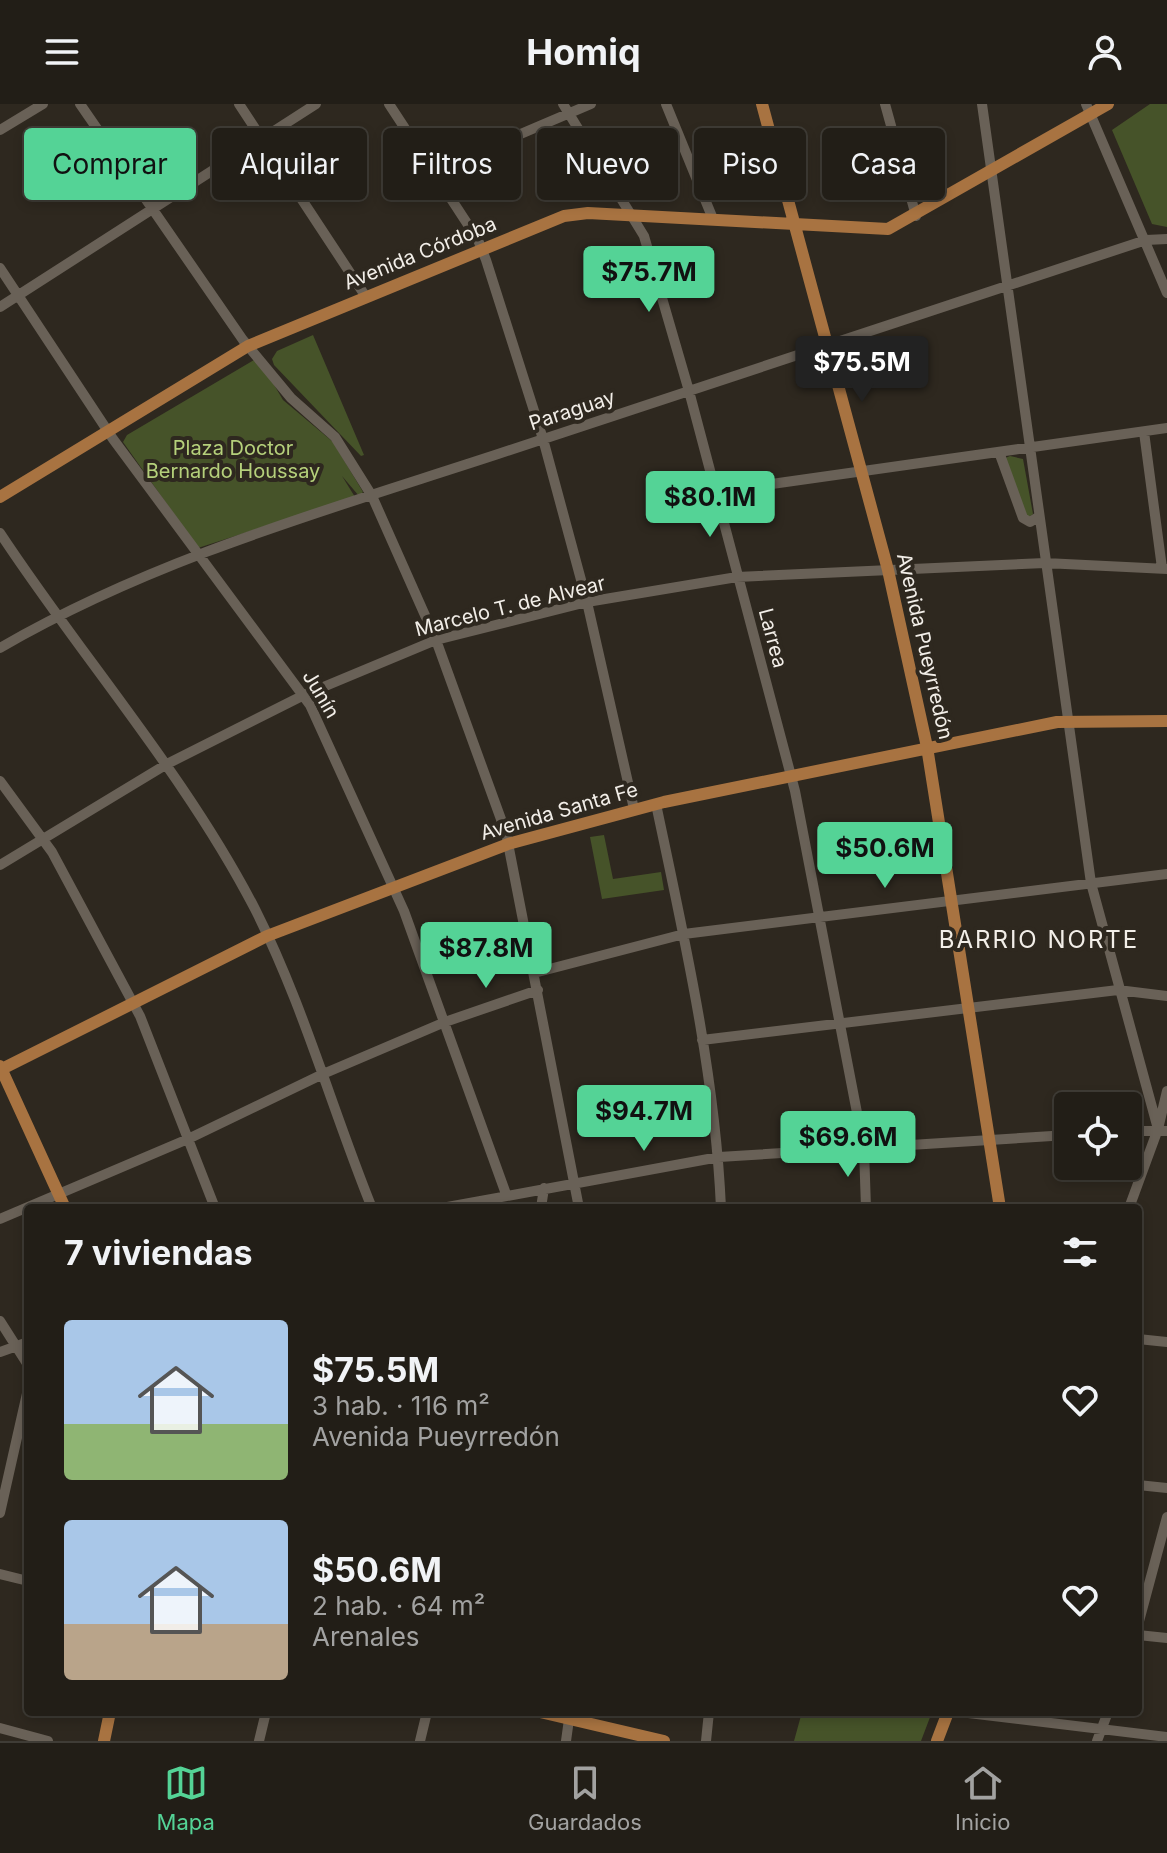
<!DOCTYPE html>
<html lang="es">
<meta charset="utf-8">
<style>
body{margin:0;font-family:Inter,sans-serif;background:#2a2720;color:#f1f3f6;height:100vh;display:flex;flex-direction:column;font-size:30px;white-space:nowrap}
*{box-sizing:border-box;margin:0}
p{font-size:26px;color:#a2a2a1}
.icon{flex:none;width:44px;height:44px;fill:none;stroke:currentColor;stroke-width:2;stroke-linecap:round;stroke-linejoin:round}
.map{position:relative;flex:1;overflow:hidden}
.sheet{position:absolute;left:24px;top:1100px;width:1118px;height:512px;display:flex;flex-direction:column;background:#221e17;border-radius:8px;box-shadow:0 4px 12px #0003,0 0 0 2px #3f3c36}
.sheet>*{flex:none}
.guide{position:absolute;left:24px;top:24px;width:1120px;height:72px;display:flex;gap:16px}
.fabs{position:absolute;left:1054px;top:988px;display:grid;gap:16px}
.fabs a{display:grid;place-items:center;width:88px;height:88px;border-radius:8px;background:#221e17;box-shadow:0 4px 12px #0003,0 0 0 2px #3f3c36;font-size:40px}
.price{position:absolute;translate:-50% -68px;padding:0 18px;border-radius:8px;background:#54d396;color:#111;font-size:26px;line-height:52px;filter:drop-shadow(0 2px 4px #0008)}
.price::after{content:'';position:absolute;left:50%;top:48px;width:24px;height:18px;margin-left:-12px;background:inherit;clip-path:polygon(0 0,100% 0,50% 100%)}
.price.active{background:#222;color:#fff}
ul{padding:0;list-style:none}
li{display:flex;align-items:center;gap:24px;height:200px;padding:0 40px}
li span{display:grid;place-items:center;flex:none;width:224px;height:160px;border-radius:8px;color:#555}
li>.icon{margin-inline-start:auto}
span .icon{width:96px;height:96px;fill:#fffc;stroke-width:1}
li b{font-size:34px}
h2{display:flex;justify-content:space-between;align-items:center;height:96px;padding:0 40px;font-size:34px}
.chip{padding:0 28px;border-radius:8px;background:#221e17;box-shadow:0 4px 12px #0003,0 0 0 2px #3f3c36;font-size:28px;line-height:72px}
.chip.active{background:#54d396;color:#111}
header{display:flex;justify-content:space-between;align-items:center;height:104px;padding:0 40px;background:#221e17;font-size:36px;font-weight:700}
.tab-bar{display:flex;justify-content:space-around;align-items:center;height:112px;border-top:2px solid #3f3c36;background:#221e17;font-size:22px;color:#a2a2a1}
.tab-bar a{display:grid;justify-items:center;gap:4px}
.tab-bar .active{color:#54d396}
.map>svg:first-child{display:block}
</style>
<header><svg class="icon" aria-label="menu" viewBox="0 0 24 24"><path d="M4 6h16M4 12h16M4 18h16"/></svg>Homiq<svg class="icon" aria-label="person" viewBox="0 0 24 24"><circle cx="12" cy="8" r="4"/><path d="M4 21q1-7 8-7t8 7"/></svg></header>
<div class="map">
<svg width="1167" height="1637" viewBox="0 0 1167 1637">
<rect width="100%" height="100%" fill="#2e281f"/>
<path fill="#465329" d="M1150 0H1167V123L1152 120 1112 26Z
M313 231 364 351 361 352 274 261 272 255 277 247Z
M254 256 263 262 283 296 333 338 363 388 359 392 342 372 355 393 198 444 123 338 127 331Z
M1010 352 1023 355 1033 410 1029 413H1026L1003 355Z
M604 731 613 775 661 768 664 786 602 795 590 733Z
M802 1608H932L921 1637H794Z"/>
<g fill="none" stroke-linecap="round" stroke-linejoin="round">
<path stroke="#696157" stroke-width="10" d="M80 0 243 236 291 294 335 333 372 392 436 536 506 729 579 1104
M239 0 366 193
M389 0 478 136 486 156 543 335 587 498 634 705
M563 0 644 132 689 287 795 687 864 1045 866 1104
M666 0 713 115
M885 0 916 112
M982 0 1091 779 1158 1025
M1086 0 1167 189
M0 26 43 0
M434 67 591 0
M0 164 113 335 310 601 404 807 506 1090
M0 203 316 0
M1144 328 1162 464
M999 348 1023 414 1030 418 1038 413
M715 388 1167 324
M0 429C83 555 185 670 255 805 303 900 332 1005 372 1104
M0 544C153 455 327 406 495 351 712 279 929 207 1146 136L1167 135
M0 677 52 748 140 912 215 1104
M656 700C684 833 715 968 721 1104
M0 761 167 660 304 591 436 536 587 498 737 473 1045 459 1167 465
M534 869 684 830 1167 770
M702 936 1118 886 1167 892
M1128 1027H1167
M442 1104 719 1053 1068 1031
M541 1104 544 1084
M1129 1104 1158 1025 1167 987
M0 1115 188 1035 323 970 445 918 538 886
M0 1217 28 1261
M1138 1235 1167 1238
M0 1248 28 1238
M1138 1381 1167 1384
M0 1409 28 1285
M0 1470 28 1477
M1138 1521 1167 1413
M1138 1531 1167 1534
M960 1608 1167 1633
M0 1624 48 1637
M259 1637 266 1608
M420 1637 427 1608
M566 1637 570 1608
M706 1637 709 1608
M1097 1637 1108 1608"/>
<path stroke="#a87341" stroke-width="12" d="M762 0 888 466 927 643 1000 1104
M0 393 248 242 564 112 588 109 888 125 1108 0
M0 962 65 1104
M0 966 267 832 508 740 664 698 1057 618 1167 617
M540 1608 664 1637
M104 1637 110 1608
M937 1637 948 1608"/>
</g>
<g text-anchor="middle" stroke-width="8" stroke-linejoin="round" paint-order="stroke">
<g font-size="20" fill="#f2eee8" stroke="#2e281f">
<text transform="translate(420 149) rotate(-22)" y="7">Avenida Córdoba</text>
<text transform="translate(572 306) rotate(-18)" y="7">Paraguay</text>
<text transform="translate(510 502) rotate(-14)" y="7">Marcelo T. de Alvear</text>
<text transform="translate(773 534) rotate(75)" y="7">Larrea</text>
<text transform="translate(925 542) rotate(77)" y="7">Avenida Pueyrredón</text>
<text transform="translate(321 590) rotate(59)" y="7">Junín</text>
<text transform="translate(559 707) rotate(-16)" y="7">Avenida Santa Fe</text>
</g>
<g font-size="20" fill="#b5d07b" stroke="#2e281f">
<text x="233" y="351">Plaza Doctor<tspan x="233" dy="23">Bernardo Houssay</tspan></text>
</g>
<g font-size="24" letter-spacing="2" fill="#f2eee8" stroke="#2e281f">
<text x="1039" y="844">BARRIO NORTE</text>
</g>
</g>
</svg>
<div class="fabs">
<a><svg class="icon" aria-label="locate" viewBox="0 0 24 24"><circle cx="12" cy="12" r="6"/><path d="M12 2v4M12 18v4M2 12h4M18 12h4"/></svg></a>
</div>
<b class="price" style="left:649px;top:210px">$75.7M</b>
<b class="price active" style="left:862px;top:300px">$75.5M</b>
<b class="price" style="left:710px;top:435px">$80.1M</b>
<b class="price" style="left:885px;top:786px">$50.6M</b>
<b class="price" style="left:486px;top:886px">$87.8M</b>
<b class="price" style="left:644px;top:1049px">$94.7M</b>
<b class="price" style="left:848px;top:1075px">$69.6M</b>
<div class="guide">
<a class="chip active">Comprar</a>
<a class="chip">Alquilar</a>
<a class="chip">Filtros</a>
<a class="chip">Nuevo</a>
<a class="chip">Piso</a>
<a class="chip">Casa</a>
</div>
<section class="sheet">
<h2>7 viviendas<svg class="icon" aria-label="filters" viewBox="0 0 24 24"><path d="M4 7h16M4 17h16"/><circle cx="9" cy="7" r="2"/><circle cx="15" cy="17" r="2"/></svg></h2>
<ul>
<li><span style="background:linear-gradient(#a9c7e8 65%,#8fb573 0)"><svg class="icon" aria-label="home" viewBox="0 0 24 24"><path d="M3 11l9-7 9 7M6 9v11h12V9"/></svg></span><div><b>$75.5M</b><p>3 hab. · 116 m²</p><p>Avenida Pueyrredón</p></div><svg class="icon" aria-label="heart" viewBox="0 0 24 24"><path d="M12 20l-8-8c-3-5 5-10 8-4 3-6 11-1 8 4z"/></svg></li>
<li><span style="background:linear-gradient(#a9c7e8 65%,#b9a48a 0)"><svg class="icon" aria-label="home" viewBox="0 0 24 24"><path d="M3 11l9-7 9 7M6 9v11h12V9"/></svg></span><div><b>$50.6M</b><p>2 hab. · 64 m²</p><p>Arenales</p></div><svg class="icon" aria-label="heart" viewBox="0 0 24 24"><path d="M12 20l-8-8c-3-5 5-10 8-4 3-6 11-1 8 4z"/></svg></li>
</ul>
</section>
</div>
<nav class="tab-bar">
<a class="active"><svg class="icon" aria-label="map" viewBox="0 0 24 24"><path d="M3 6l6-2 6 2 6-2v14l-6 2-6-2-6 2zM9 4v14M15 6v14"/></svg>Mapa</a>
<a><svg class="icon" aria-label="saved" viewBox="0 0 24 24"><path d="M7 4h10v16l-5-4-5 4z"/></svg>Guardados</a>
<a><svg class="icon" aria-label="home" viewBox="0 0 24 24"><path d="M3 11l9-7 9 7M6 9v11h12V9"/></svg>Inicio</a>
</nav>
